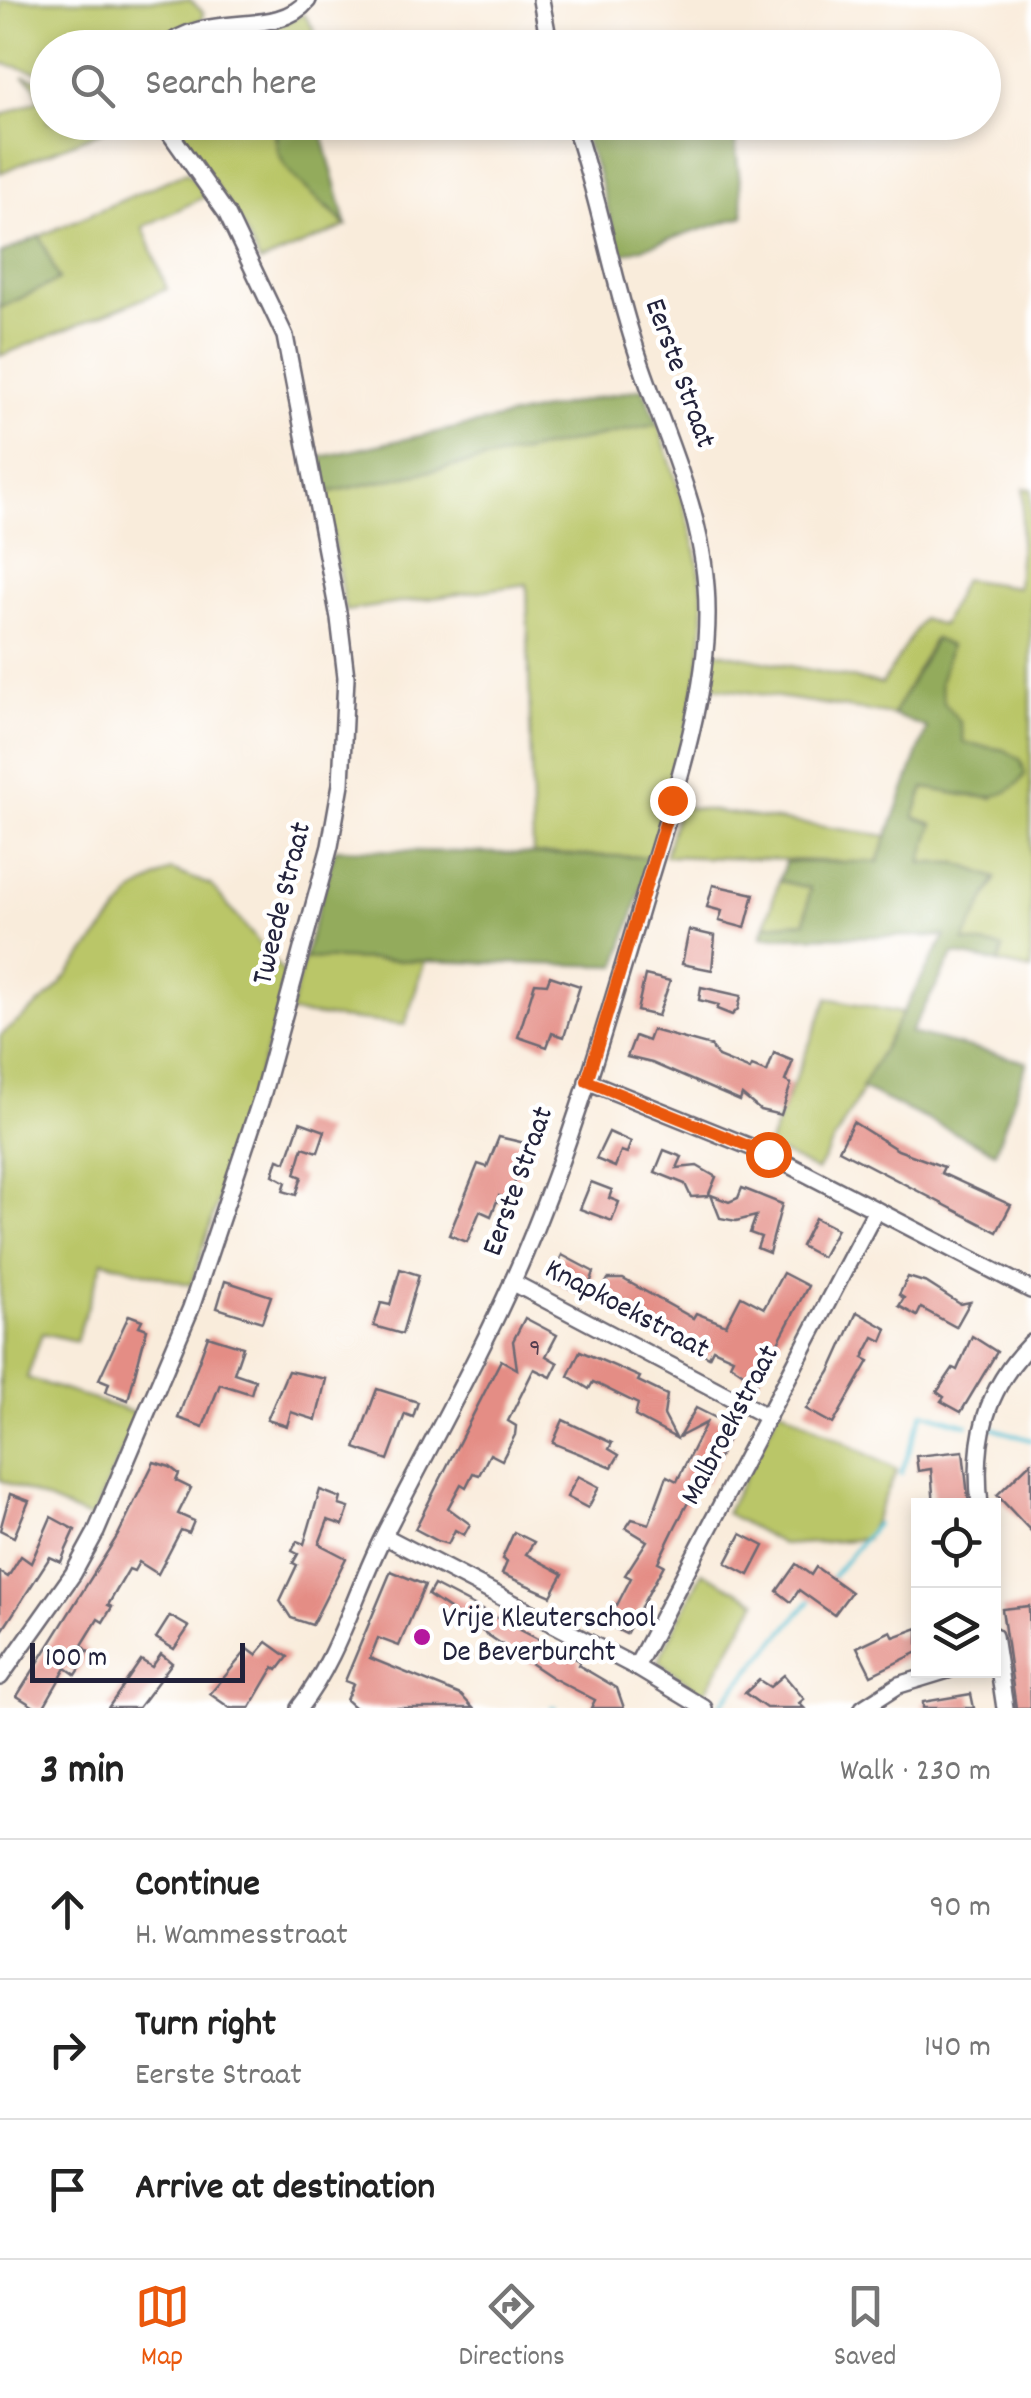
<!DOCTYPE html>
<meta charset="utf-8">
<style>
:root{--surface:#fff;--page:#f6f6f6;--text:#222;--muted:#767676;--line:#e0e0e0;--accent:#ea580c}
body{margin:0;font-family:Dekko,sans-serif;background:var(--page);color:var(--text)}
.controls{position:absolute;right:30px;bottom:30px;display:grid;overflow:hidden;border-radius:0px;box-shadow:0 5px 15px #0003}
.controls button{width:90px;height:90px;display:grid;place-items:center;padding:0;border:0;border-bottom:2px solid var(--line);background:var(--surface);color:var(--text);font:50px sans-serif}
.scale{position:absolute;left:30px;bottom:25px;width:215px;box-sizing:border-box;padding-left:10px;border:5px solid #22223b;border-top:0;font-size:28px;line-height:35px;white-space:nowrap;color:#22223b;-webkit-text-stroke:8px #fff;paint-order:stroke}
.stop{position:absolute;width:30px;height:30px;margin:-22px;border:8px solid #ea580c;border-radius:50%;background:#fff}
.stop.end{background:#ea580c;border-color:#fff;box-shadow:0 2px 10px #0008}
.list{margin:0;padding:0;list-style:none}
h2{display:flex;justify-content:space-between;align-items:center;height:130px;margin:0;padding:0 40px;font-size:42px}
h2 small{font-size:32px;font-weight:400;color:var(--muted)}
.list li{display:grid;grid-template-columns:65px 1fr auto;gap:30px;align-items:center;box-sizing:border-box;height:140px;padding:0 40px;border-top:2px solid var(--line)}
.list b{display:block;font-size:38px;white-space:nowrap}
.list p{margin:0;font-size:32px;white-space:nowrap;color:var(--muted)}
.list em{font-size:32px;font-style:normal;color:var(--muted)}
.icon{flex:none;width:55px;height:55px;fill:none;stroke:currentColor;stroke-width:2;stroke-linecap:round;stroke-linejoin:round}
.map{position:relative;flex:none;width:1031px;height:1708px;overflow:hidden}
.search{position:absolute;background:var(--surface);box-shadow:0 5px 15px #0003;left:30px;right:30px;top:30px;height:110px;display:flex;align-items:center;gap:25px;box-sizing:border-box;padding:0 35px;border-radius:55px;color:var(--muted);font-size:38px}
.sheet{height:550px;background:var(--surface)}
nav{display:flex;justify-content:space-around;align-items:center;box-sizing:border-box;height:140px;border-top:2px solid var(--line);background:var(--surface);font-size:28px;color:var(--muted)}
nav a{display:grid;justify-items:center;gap:5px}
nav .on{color:var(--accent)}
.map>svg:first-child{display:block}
</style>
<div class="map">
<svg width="1031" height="1708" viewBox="0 0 1031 1708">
<rect width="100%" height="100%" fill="#fff"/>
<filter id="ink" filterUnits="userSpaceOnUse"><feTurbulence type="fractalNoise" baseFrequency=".01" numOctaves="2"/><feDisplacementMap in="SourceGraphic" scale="20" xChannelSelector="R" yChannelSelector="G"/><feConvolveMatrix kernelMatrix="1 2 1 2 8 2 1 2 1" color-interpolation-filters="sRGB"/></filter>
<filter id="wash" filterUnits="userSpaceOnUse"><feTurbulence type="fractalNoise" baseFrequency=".0048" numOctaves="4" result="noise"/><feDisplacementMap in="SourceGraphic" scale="40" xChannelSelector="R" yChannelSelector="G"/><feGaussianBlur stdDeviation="2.25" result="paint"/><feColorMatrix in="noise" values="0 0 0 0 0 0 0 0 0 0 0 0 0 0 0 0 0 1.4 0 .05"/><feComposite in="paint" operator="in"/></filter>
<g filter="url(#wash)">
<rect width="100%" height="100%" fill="#f9ecdb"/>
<g fill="#bac668" stroke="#6e7452" stroke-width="2.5">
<path d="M0 0H190L203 12V19L186 25 153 47 48 48 47 74 0 63Z"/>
<path d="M304 14 314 30 317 47 172 48 203 32 274 27Z"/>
<path d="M23 76 47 81 48 122 121 123 0 173V116L39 100 34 84Z"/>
<path d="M169 123H278L274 136 318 200 347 226 260 263 239 219Z"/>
<path d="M187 172 206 196 143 227 167 289 0 356V308L59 280 40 236Z"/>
<path d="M658 424C676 480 697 536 703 595 709 665 672 789 651 857L533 854 527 584 345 611 325 493Z"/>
<path d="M1024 488 1031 489V970L999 963 1003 948 963 941 996 879 957 863H920L933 824 913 818 924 788 993 798 980 747 964 743 960 722 944 703 940 683 950 646 934 639 893 715 702 685 708 650 882 684 922 619 942 625 963 579 1017 587Z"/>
<path d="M679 806 888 836 878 863 665 856Z"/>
<path d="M171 870 211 885 289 979 191 1285 103 1261 76 1341 42 1333 27 1378 138 1414 92 1519 0 1480V1036L54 992 134 892Z"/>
<path d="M779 881 810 887 805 923 765 925Z"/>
<path d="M304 958 425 960 405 1025 290 1013Z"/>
<path d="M828 998 905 1014 817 1171 768 1146Z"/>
<path d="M780 1408 897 1470 866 1539 784 1545 726 1513Z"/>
<path d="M702 1572 757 1601 704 1694 658 1661Z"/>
</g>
<g fill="#93ab5c" stroke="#5a664c" stroke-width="2.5">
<path d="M278 123H319L347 226C322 196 264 170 278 123Z"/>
<path d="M578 123H733L744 216 620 255 598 174Z"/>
<path d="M40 236 59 280 0 308V254Z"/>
<path d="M643 388 658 424 325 493 317 458Z"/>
<path d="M935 639 950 646 940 683 944 703 960 722 964 743 1005 750 1021 760 1025 774C1004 811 959 793 924 788L914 817 933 824 921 863H957L996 878 964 941 1003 948 999 963 954 954 910 1033 1027 1062 995 1152 861 1088 945 936 761 937 765 925 805 922 810 888 779 881 785 862H878L927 728 893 715Z"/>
<path d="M335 849 651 857 617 966 304 958Z"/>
</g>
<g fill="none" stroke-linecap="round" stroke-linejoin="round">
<g stroke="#55bfd2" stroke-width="4">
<path d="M992 1428 1031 1440"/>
<path d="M901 1474 923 1412 967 1425"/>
<path d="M833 1576 876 1524"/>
<path d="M721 1704 810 1601"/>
<path d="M552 1708H556"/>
</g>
</g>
<g id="blocks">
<g fill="#e48d85">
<path d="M713 885 754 894 745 928 719 921 722 911 707 907Z"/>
<path d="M689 930 715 936 712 970 682 964Z"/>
<path d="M645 975 670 981 658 1016 637 1011Z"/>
<path d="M550 976 580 986 564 1037 552 1033 547 1047 518 1037 535 983 547 984Z"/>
<path d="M701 987 741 996 738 1009 732 1015 717 1009 719 1005 699 1000Z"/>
<path d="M652 1030 711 1046 718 1057 750 1070 752 1066 767 1072 774 1053 793 1061 785 1081 791 1084 781 1115 760 1110 742 1095 740 1101 652 1063 627 1057 635 1036 648 1041Z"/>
<path d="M300 1122 325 1131 318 1152 303 1147 295 1174 302 1177 296 1195 283 1191 286 1182 273 1175 278 1159 286 1162Z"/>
<path d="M853 1122 898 1150 944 1167 941 1173 1011 1205 997 1232 839 1150Z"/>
<path d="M609 1132 631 1142 627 1153 621 1151 615 1167 596 1159Z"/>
<path d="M499 1137 529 1144 508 1200 499 1196 491 1216 480 1211 467 1242 449 1235 478 1164 487 1167Z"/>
<path d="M664 1150 682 1157 677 1168 697 1166 716 1177 708 1196 691 1197 685 1184 655 1172Z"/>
<path d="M591 1182 612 1190 609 1198 619 1202 612 1221 580 1209Z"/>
<path d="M742 1188 782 1204 769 1253 757 1248 761 1237 750 1233 756 1216 736 1221 720 1218 711 1195 729 1202 738 1198Z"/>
<path d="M815 1218 837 1229 822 1257 801 1246Z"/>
<path d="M562 1255 594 1272 587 1292 580 1294 551 1278Z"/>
<path d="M400 1269 419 1275 402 1334 374 1326 381 1303 390 1305Z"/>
<path d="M783 1273 808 1286 757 1382 730 1364 733 1358 713 1349 709 1357 620 1305 618 1309 598 1298 608 1279H623L693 1318 696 1313 726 1325 741 1296 764 1308Z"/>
<path d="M908 1277 927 1283 960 1304 970 1302 956 1327 921 1308 917 1316 899 1306 904 1298 899 1295Z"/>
<path d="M225 1281 271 1296 262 1322 217 1308Z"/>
<path d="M857 1312 887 1329 882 1341 874 1337 863 1358 869 1361 833 1424 806 1409 830 1372Z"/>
<path d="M129 1315 142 1320 139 1326 147 1329 128 1400 106 1392 109 1383 99 1379Z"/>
<path d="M525 1318 557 1335 546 1356 558 1363 551 1377 534 1369 508 1421 516 1426 515 1435 502 1460 490 1454 479 1475 473 1473 466 1487 461 1484 448 1508 470 1524 464 1535 455 1530 448 1544 438 1541 415 1529 501 1360 517 1369 513 1341Z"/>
<path d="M208 1336 243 1347 234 1373 255 1380 251 1394 220 1384 203 1427 178 1418Z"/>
<path d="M972 1336 997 1352 961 1412 941 1401 944 1397 937 1392 953 1368 957 1370Z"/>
<path d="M580 1351 640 1377 638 1381 667 1395 664 1415 676 1438 635 1416 638 1404 593 1382 589 1389 568 1376Z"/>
<path d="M288 1371 326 1379 316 1420 291 1412 287 1426 267 1420Z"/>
<path d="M377 1389 418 1402 413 1417 405 1414 388 1460 355 1448Z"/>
<path d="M696 1408 734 1427 706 1483 700 1480 676 1525 658 1562 664 1565 626 1634 602 1622 612 1603 617 1605 631 1578 625 1575 647 1541 626 1528 632 1519 649 1524 667 1476 677 1481 706 1423 679 1437Z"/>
<path d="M563 1420 612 1443 609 1449 619 1455 612 1467 553 1443Z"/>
<path d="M963 1451 969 1506H934L931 1469 918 1471 916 1456Z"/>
<path d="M154 1462 170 1467 179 1474 176 1481 191 1488 178 1514 194 1521 189 1533 181 1530 158 1574 139 1562 134 1571 129 1569 108 1605 112 1607 103 1622 98 1619 82 1645 88 1651 83 1664 76 1675 66 1668 43 1708H36L17 1696 118 1535Z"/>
<path d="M1031 1462V1531L997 1495Z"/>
<path d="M578 1476 599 1487 588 1508 567 1497Z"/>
<path d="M320 1490 341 1498 339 1505 349 1508 343 1525 328 1520 319 1544 346 1558 312 1625 291 1618 280 1601 297 1565 293 1563 298 1554 292 1551 297 1541 304 1544Z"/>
<path d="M10 1494 29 1501 14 1537 0 1530Z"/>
<path d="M51 1517 75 1530 65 1552 61 1562 50 1557 0 1634V1572L8 1577 21 1556 31 1563Z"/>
<path d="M514 1532 534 1542 526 1554 563 1574 551 1596 502 1574 507 1562 502 1559Z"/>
<path d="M741 1534 764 1546 749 1575 726 1563Z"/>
<path d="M796 1564 811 1575 816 1567 851 1592 834 1615 799 1590 791 1602 777 1591Z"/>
<path d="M391 1571 425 1585 399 1646 378 1638 370 1658 461 1695 473 1708H355L346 1700 353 1684 345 1681Z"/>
<path d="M434 1585 580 1661 578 1665 617 1688 624 1708H591L595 1700 551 1677 428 1595Z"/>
<path d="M1029 1606 1031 1708H1016L1002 1609Z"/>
<path d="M170 1616 189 1627 174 1649 156 1638Z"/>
<path d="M918 1628V1652L871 1675 857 1647 891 1631 894 1637Z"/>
<path d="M267 1642 288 1657 278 1670 274 1667 250 1708H230L210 1694 248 1649 256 1655Z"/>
<path d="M161 1654 172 1663 138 1708H108L141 1660 152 1667Z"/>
<path d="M784 1675 804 1699 799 1703 804 1708H766L745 1693 759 1680 770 1687Z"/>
<path d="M971 1694 974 1708H923V1702Z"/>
</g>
</g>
</g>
<g filter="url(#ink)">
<use href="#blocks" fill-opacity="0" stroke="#6d6973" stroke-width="2.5"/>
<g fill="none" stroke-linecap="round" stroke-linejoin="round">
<defs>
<g id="street">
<path d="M541 0 550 48"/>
<path d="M164 48C205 10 277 39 308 0"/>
<path d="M587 1081 768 1154 1031 1290"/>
<path d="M512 1282 768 1417"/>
<path d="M980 1506C973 1441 984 1391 1031 1343"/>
<path d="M384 1536 636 1667 704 1708"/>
<path d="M994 1636 1005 1708"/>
<path d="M636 1667 876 1210"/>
<path d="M0 1677 73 1574 96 1532 191 1308 262 1096 330 846 341 784 346 677 339 618 285 336 227 214 162 122"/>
<path d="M299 1708C337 1660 354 1596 381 1541 429 1446 483 1352 525 1253 575 1134 611 1007 648 883 673 800 708 697 707 611 707 513 662 433 634 343 610 269 599 196 573 122"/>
<path d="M863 1708 899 1685 948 1670"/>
</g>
</defs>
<use href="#street" stroke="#6d6973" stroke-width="20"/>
<use href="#street" stroke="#fff" stroke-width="15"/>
</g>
</g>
<g fill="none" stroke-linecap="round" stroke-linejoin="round" filter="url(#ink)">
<path stroke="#ea580c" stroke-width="12" d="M672 800 587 1081 768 1154"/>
</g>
<circle fill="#b5179e" stroke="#fff" stroke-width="4" cx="422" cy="1637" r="10"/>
<g text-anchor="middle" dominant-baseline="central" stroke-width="9" stroke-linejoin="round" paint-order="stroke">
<g font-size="25" fill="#523d4e">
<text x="535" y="1350">9</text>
</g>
<g font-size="30" fill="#22223b" stroke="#fff">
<text transform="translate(678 374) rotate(70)">Eerste Straat</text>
<text transform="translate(284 904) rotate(-76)">Tweede Straat</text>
<text transform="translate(520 1182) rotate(-70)">Eerste Straat</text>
<text transform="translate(626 1311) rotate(28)">Knapkoekstraat</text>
<text transform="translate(732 1426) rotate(-62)">Malbroekstraat</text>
</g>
<g font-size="30" fill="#22223b" stroke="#fff" text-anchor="start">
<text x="442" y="1620">Vrije Kleuterschool<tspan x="442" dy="34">De Beverburcht</tspan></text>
</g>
</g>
</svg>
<div class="controls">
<button><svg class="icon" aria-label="locate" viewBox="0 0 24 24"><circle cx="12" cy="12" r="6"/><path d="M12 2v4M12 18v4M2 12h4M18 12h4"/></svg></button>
<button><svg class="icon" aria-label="layers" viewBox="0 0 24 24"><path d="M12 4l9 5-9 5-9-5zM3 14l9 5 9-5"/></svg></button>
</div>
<div class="scale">100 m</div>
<div class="stop" style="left:768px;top:1154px"></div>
<div class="stop end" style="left:672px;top:800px"></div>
<div class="search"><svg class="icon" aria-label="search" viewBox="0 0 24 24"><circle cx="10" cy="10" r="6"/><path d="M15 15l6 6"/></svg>Search here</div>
</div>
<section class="sheet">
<h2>3 min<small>Walk · 230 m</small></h2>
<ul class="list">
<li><svg class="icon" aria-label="ahead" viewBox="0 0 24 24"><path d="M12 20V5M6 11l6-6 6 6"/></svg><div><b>Continue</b><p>H. Wammesstraat</p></div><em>90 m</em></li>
<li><svg class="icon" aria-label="right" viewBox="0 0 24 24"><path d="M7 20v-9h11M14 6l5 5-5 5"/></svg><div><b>Turn right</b><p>Eerste Straat</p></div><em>140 m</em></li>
<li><svg class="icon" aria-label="arrive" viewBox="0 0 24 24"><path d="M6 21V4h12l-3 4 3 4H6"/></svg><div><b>Arrive at destination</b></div></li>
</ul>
</section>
<nav>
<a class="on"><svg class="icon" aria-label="map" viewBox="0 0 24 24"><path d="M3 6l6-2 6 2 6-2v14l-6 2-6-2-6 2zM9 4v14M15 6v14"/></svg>Map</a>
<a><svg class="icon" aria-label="directions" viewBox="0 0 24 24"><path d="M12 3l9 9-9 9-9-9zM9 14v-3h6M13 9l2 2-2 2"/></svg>Directions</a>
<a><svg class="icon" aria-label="saved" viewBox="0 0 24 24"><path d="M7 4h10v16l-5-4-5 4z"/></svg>Saved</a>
</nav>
